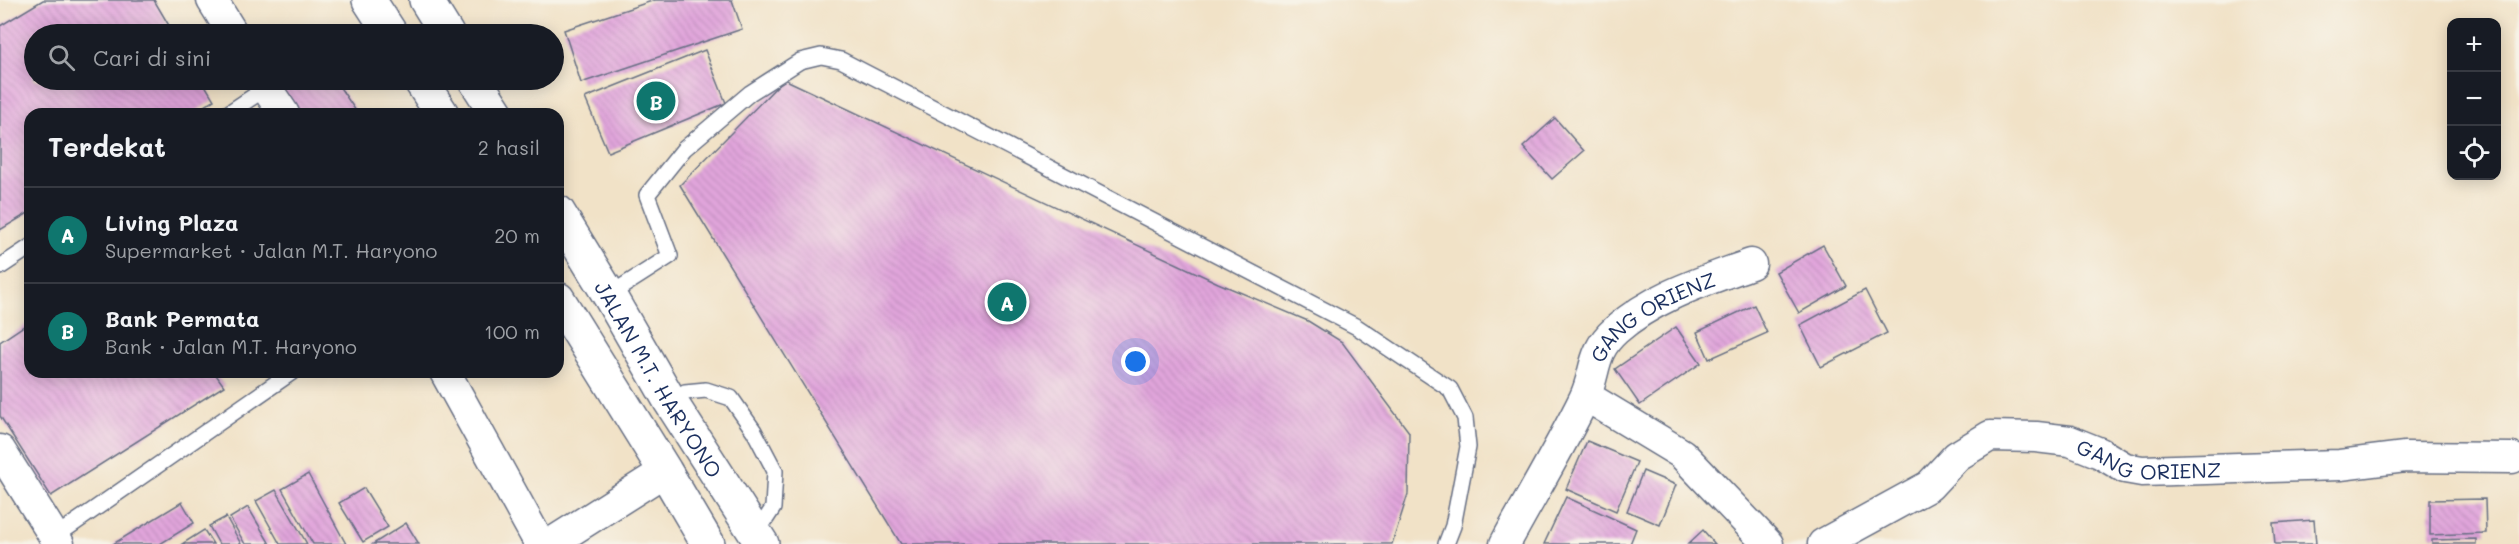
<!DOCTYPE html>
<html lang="id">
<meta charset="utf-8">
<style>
:root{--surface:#171b24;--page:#20242c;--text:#f1f3f6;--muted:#9ea1a6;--line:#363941;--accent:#0f766e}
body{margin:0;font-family:Mali,sans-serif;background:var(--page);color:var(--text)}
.controls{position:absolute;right:18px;top:18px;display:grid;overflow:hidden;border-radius:12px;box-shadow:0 3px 15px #0003}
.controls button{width:54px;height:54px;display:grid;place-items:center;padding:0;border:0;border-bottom:2px solid var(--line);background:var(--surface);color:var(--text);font:30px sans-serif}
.you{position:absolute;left:1136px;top:362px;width:21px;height:21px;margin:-15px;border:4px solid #fff;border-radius:50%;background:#1a73e8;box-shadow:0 0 0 9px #1a73e833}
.badge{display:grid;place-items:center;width:39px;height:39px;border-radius:50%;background:var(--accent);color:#fff;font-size:20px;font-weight:700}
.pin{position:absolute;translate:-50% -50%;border:3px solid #fff;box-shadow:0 2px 6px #0006}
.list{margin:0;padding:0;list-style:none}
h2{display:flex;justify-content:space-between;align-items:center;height:78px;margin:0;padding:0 24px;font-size:26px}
h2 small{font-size:20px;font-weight:400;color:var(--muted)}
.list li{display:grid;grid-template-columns:39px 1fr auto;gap:18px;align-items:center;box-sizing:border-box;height:96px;padding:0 24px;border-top:2px solid var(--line)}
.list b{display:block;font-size:22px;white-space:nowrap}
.list p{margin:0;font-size:20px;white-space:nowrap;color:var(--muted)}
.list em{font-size:20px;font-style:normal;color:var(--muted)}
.icon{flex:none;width:33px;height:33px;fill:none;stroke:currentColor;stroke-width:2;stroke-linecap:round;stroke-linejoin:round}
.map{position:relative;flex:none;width:2519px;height:544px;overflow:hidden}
.search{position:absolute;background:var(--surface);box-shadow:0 3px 15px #0003;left:24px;top:24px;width:540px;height:66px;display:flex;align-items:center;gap:15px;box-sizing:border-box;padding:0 21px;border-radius:33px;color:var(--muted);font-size:22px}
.panel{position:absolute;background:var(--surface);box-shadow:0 3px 15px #0003;left:24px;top:108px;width:540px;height:270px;border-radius:18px}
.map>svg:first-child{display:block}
</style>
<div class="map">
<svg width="2519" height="544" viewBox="0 0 2519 544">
<defs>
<pattern id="building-back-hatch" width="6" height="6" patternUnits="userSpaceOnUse" patternTransform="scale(1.5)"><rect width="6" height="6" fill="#e1a5db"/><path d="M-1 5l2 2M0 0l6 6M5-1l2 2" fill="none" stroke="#c08ebe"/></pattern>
</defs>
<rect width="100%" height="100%" fill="#f7f3e8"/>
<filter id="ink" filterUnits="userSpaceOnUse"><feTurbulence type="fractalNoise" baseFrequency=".0167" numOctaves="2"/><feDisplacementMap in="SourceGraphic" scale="12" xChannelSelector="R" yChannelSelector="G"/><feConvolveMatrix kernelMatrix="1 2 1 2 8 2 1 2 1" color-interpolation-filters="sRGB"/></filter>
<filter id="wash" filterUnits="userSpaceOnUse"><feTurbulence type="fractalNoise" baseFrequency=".008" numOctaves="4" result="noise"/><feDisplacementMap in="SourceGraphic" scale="24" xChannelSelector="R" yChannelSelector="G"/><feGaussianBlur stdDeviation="1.35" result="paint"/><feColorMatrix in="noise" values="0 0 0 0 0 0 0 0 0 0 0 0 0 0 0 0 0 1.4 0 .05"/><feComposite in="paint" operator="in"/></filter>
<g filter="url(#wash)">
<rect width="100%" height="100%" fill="#f1e2c7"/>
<g id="blocks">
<g fill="url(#building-back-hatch)">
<path d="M43 0H154L174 34H34V80H202L214 100 191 114H30V212L0 230V26Z"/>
<path d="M655 0H732L742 29 581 83 564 30Z"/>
<path d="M705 50 726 103 608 152 585 98Z"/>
<path d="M784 79 1218 283 1308 321 1342 342 1409 432 1408 494 1392 544H901L680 185Z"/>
<path d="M275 80H335L358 114H298Z"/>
<path d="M1555 118 1584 151 1552 179 1523 147Z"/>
<path d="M1823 245 1846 286 1799 313 1776 272Z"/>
<path d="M1865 290 1887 333 1821 367 1800 325Z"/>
<path d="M1754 305 1767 333 1709 359 1697 332Z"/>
<path d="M30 322V372H214L224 386 51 496 0 416V342Z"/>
<path d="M1676 327 1701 363 1640 405 1615 369Z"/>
<path d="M1587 441 1637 462 1616 511 1566 489Z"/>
<path d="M1643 471 1676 485 1660 525 1627 511Z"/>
<path d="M308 474 346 544H313L282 489Z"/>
<path d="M364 488 388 527 363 542 339 503Z"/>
<path d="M276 490 307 544H280L256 501Z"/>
<path d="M1566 497 1636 529 1630 544H1544Z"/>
<path d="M2485 499 2486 533 2430 535V500Z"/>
<path d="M182 502 194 523 160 544H113Z"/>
<path d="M248 507 270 544H245L230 518Z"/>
<path d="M226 517 241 544H219L209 526Z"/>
<path d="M2314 520 2316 544H2275L2273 523Z"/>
<path d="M406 523 419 544H373Z"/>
<path d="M204 530 213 544H182Z"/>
<path d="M1703 530 1715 544H1688Z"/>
<path d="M2476 539V544H2432V540Z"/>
</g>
</g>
</g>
<g filter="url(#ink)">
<use href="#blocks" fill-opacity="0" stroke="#666e83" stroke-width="1.5"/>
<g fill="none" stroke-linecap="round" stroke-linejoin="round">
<defs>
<g id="service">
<path d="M227 114 266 88"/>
<path d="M0 267 30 247"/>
<path d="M609 295 670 256 647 195 684 149 750 93 800 61 821 56 841 60 1357 327 1450 389 1465 418 1468 447 1453 526 1446 544"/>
<path d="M670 401 685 392 706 390 731 398 754 431 775 471 773 508 756 534"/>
<path d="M50 540 292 372"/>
</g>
<g id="minor">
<path d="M212 0 233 34"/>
<path d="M261 80 284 114"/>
<path d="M445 372 540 544"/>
<path d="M1586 396 1682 454 1768 544"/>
<path d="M0 450 59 544"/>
<path d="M550 544 665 471"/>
<path id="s1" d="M1505 544C1531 496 1560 448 1584 399 1597 373 1590 353 1616 330 1654 296 1705 281 1751 264"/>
<path id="s2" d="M1823 544 1929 486 1957 456 1990 436 2036 437 2070 441 2100 453 2125 468 2142 471 2340 465 2405 457 2512 458"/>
</g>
<g id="primary">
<path d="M369 0 391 34"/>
<path d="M426 0 447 34"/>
<path d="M420 80 442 114"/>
<path d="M475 80 497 114"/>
<path id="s3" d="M558 212 609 295 670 401 762 544"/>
<path d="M558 299 665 471 708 544"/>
</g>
</defs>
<use href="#service" stroke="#666e83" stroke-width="18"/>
<use href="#minor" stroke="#666e83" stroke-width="33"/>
<use href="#primary" stroke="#666e83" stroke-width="36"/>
<use href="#service" stroke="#fff" stroke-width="15"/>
<use href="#minor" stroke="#fff" stroke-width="30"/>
<use href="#primary" stroke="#fff" stroke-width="33"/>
</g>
</g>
<g text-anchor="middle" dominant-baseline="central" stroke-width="6" stroke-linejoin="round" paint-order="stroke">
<g font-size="21" fill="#1b2f5e" stroke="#f7f3e8">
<text stroke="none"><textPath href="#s1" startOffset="280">GANG ORIENZ</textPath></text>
<text stroke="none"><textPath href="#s3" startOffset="195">JALAN M.T. HARYONO</textPath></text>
<text stroke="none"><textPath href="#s2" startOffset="364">GANG ORIENZ</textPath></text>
</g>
</g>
</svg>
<div class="controls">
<button>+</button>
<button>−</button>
<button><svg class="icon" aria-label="locate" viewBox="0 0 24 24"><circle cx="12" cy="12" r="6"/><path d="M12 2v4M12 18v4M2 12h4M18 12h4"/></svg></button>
</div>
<div class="you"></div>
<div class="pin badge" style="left:1007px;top:302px">A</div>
<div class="pin badge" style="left:656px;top:101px">B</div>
<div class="search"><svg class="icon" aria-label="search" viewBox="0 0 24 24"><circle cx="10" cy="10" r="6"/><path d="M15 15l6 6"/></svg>Cari di sini</div>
<section class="panel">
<h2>Terdekat<small>2 hasil</small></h2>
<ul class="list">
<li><span class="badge">A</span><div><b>Living Plaza</b><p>Supermarket · Jalan M.T. Haryono</p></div><em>20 m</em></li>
<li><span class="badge">B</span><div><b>Bank Permata</b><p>Bank · Jalan M.T. Haryono</p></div><em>100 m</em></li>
</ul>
</section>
</div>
